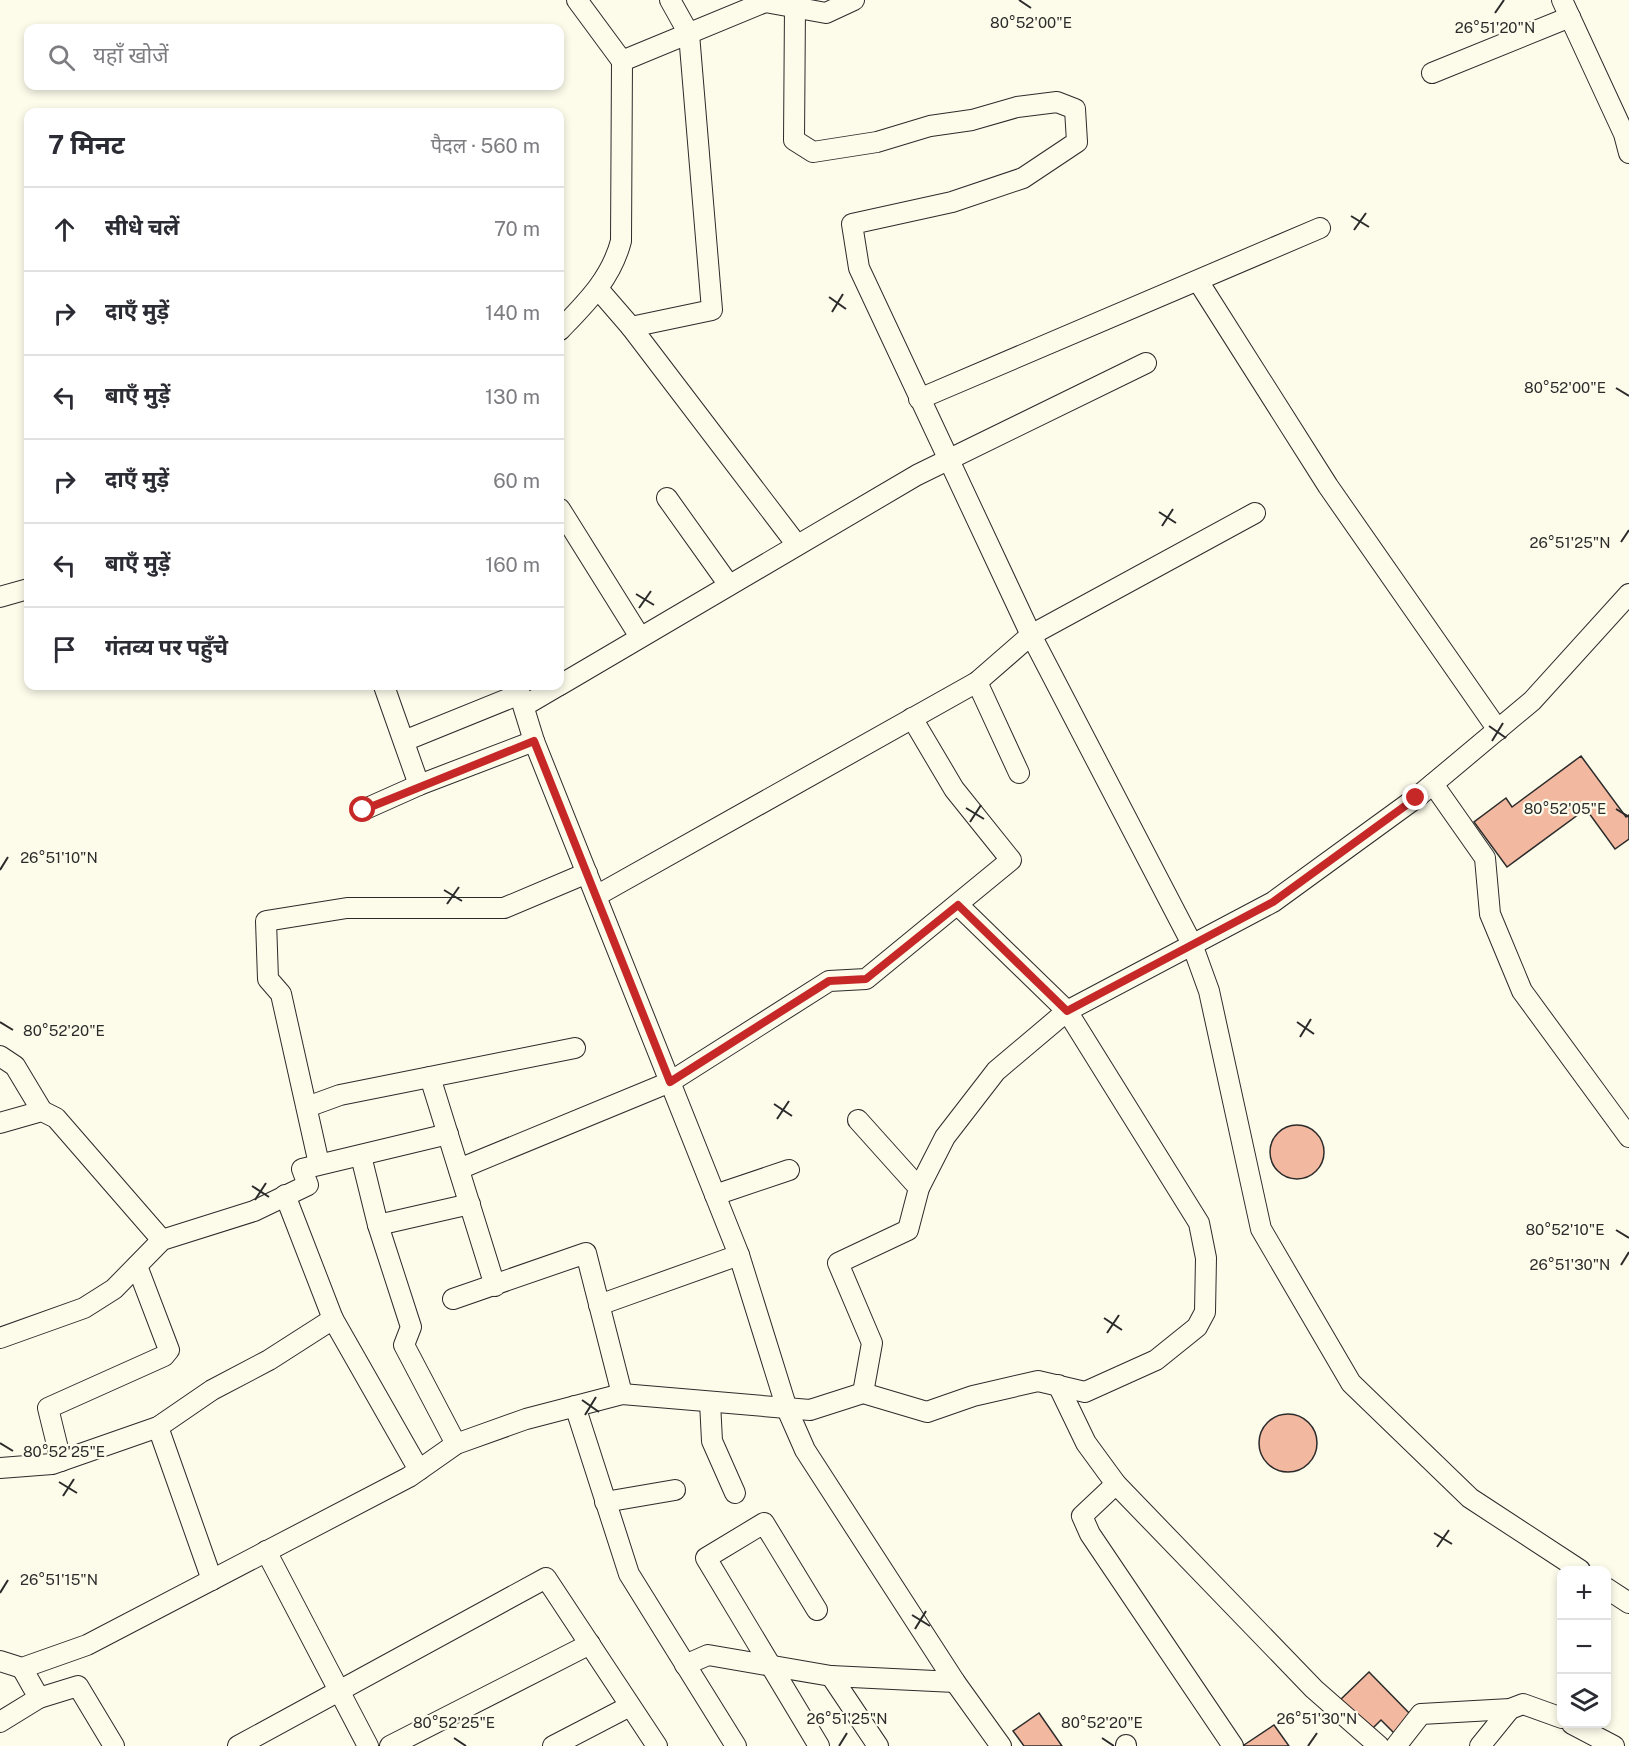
<!DOCTYPE html>
<html lang="hi">
<meta charset="utf-8">
<style>
:root{--surface:#fff;--page:#f7f7f7;--text:#2b2b33;--muted:#7c7c81;--line:#e1e1e2}
body{margin:0;font-family:"Public Sans","Noto Sans Devanagari",sans-serif;background:var(--page);color:var(--text)}
.controls{position:absolute;right:18px;bottom:18px;display:grid;overflow:hidden;border-radius:12px;box-shadow:0 3px 9px #0003}
.controls button{width:54px;height:54px;display:grid;place-items:center;padding:0;border:0;border-bottom:2px solid var(--line);background:var(--surface);color:var(--text);font:30px sans-serif}
.stop{position:absolute;width:18px;height:18px;margin:-14px;border:4px solid #c62828;border-radius:50%;background:#fff}
.stop.end{background:#c62828;border-color:#fff;box-shadow:0 2px 6px #0008}
.list{margin:0;padding:0;list-style:none}
h2{display:flex;justify-content:space-between;align-items:center;height:78px;margin:0;padding:0 24px;font-size:26px}
h2 small{font-size:20px;font-weight:400;color:var(--muted)}
.list li{display:grid;grid-template-columns:39px 1fr auto;gap:18px;align-items:center;box-sizing:border-box;height:84px;padding:0 24px;border-top:2px solid var(--line)}
.list b{display:block;font-size:22px;white-space:nowrap}
.list em{font-size:20px;font-style:normal;color:var(--muted)}
.icon{flex:none;width:33px;height:33px;fill:none;stroke:currentColor;stroke-width:2;stroke-linecap:round;stroke-linejoin:round}
.map{position:relative;flex:none;width:1629px;height:1746px;overflow:hidden}
.search{position:absolute;background:var(--surface);box-shadow:0 3px 9px #0003;left:24px;top:24px;width:540px;height:66px;display:flex;align-items:center;gap:15px;box-sizing:border-box;padding:0 21px;border-radius:12px;color:var(--muted);font-size:22px}
.panel{position:absolute;background:var(--surface);box-shadow:0 3px 9px #0003;left:24px;top:108px;width:540px;height:582px;border-radius:12px}
.map>svg:first-child{display:block}
</style>
<div class="map">
<svg width="1629" height="1746" viewBox="0 0 1629 1746">
<rect width="100%" height="100%" fill="#fdfbea"/>
<g fill="#f2b8a0" stroke="#2b2b2b" stroke-width="1.5">
<path d="M1581 756 1626 817 1629 815V839L1615 849 1586 809 1507 867 1474 822 1506 798 1512 807Z"/>
<circle cx="1297" cy="1152" r="27"/>
<circle cx="1288" cy="1443" r="29"/>
<path d="M1369 1672 1413 1717 1395 1734 1381 1720 1369 1732 1339 1701Z"/>
<path d="M1039 1713 1062 1746H1024L1013 1731Z"/>
<path d="M1274 1725 1289 1746H1245L1244 1745Z"/>
</g>
<g fill="none" stroke-linecap="round" stroke-linejoin="round">
<defs>
<g id="minor">
<path d="M577 0 622 61 765 2 826 13 854 0"/>
<path d="M1562 0 1624 134 1629 153"/>
<path d="M795 7 794 140 813 152 877 142 930 126 972 120 1017 107 1057 102 1075 109 1077 142 1023 178 952 202 852 224 859 268 1031 635 1192 944 1209 991 1261 1229 1351 1383 1470 1498 1580 1570"/>
<path d="M1432 73 1570 17"/>
<path d="M1198 281 1328 486 1498 730"/>
<path d="M599 290 631 327 712 310 689 34 670 0"/>
<path d="M631 327 797 545"/>
<path d="M560 330C586 303 611 279 621 241L622 61"/>
<path d="M919 399 1320 228"/>
<path d="M667 498 729 585"/>
<path d="M560 509 640 637"/>
<path d="M0 597 28 589"/>
<path d="M977 682 1019 773"/>
<path d="M560 685 917 475 1146 363"/>
<path d="M384 686 419 785 534 741"/>
<path d="M517 686 534 741 739 1255 787 1409 805 1450 955 1682 1001 1746"/>
<path d="M524 706 558 686"/>
<path d="M404 741 520 694"/>
<path d="M1433 784 1485 858 1490 914 1522 991 1629 1137"/>
<path d="M363 810 419 785"/>
<path d="M596 896 977 682 1031 635 1255 513"/>
<path d="M0 1056 15 1066 42 1111"/>
<path d="M430 1077 495 1286"/>
<path d="M307 1107 340 1095 575 1048"/>
<path d="M858 1120 919 1188"/>
<path d="M0 1123 42 1111 56 1118 162 1240"/>
<path d="M361 1156 378 1225 411 1327 404 1345 456 1444"/>
<path d="M319 1164 281 994 268 979 266 921 347 908H504L587 873"/>
<path d="M459 1169 670 1082 829 981 866 979 1011 860 954 789 912 718"/>
<path d="M285 1195 333 1319"/>
<path d="M715 1195 789 1170"/>
<path d="M378 1225 470 1204"/>
<path d="M453 1299 586 1253 622 1394"/>
<path d="M599 1305 739 1255"/>
<path d="M0 1338 84 1308 114 1289 162 1240 254 1211 308 1185 302 1169 448 1134"/>
<path d="M1058 1385 1086 1443 1116 1484 1314 1689 1379 1746"/>
<path d="M863 1393 872 1343 838 1263 908 1230 919 1188 945 1137 996 1071 1067 1011 1273 902 1416 798 1532 701 1629 594"/>
<path d="M710 1402 712 1441 735 1493"/>
<path d="M575 1406 629 1574 736 1746"/>
<path d="M158 1427 212 1580"/>
<path d="M61 1461 48 1408 164 1356 169 1350 137 1266"/>
<path d="M0 1468 52 1464 158 1427 212 1390 269 1360 333 1319 419 1470"/>
<path d="M1116 1484 1082 1516 1090 1534 1233 1746"/>
<path d="M605 1502 675 1490"/>
<path d="M266 1551 368 1746"/>
<path d="M1606 1588 1629 1603"/>
<path d="M817 1610 764 1523 706 1558 819 1746"/>
<path d="M0 1661 22 1668 87 1645 409 1477 456 1444 526 1419 622 1394 810 1410 863 1393 927 1412 973 1396 1038 1381 1085 1392 1156 1360 1197 1327 1205 1312 1206 1258 1199 1223 1067 1011 958 905"/>
<path d="M685 1665 708 1655 831 1676 955 1682"/>
<path d="M831 1676 878 1746"/>
<path d="M39 1698 78 1686 114 1746"/>
<path d="M0 1722 39 1698 22 1668"/>
<path d="M1572 1724 1614 1746"/>
<path d="M1126 1745V1746"/>
<path d="M238 1746 546 1578 657 1746"/>
<path d="M390 1746 590 1644"/>
<path d="M553 1746 630 1706"/>
<path d="M1396 1746 1421 1714 1510 1709 1523 1704 1562 1718"/>
<path d="M1480 1746 1510 1709"/>
</g>
</defs>
<use href="#minor" stroke="#2b2b2b" stroke-width="22"/>
<use href="#minor" stroke="#fdfbea" stroke-width="20"/>
</g>
<g fill="none" stroke-linecap="round" stroke-linejoin="round">
<path stroke="#c62828" stroke-width="8" d="M363 810 534 741 670 1082 829 981 866 979 958 905 1067 1011 1273 902 1416 798"/>
</g>
<path fill="none" stroke="#2b2b2b" stroke-width="2" d="M1019 0 1031 8M1495 13 1504 0M1351 216 1369 227M1354 230 1366 213M829 297 846 309M832 312 843 294M1616 388 1629 396M1159 512 1176 523M1162 526 1173 509M1621 542 1629 530M636 594 654 605M639 608 651 591M1489 726 1506 738M1492 741 1503 723M966 808 984 819M1616 809 1629 817M970 822 981 805M0 870 8 857M444 890 462 901M447 904 459 887M0 1022 13 1030M1297 1022 1314 1034M1300 1037 1311 1019M774 1104 792 1116M777 1119 789 1101M252 1186 269 1197M255 1200 266 1183M1616 1230 1629 1238M1621 1265 1629 1252M1104 1318 1122 1330M1107 1333 1119 1315M582 1400 599 1412M585 1415 596 1397M0 1443 13 1451M59 1482 77 1493M63 1496 74 1479M1434 1533 1452 1544M1437 1547 1449 1530M0 1593 8 1580M912 1615 930 1626M915 1629 926 1611M454 1738 466 1746M1102 1738 1114 1746M839 1746 847 1733M1308 1746 1317 1733"/>
<g font-size="15" text-anchor="middle" fill="#2b2b2b" stroke="#fdfbea" stroke-width="4.5" stroke-linejoin="round" paint-order="stroke">
<text x="1031" y="28">80°52'00"E</text>
<text x="1495" y="33">26°51'20"N</text>
<text x="1565" y="393">80°52'00"E</text>
<text x="1570" y="548">26°51'25"N</text>
<text x="1565" y="814">80°52'05"E</text>
<text x="59" y="863">26°51'10"N</text>
<text x="64" y="1036">80°52'20"E</text>
<text x="1565" y="1235">80°52'10"E</text>
<text x="1570" y="1270">26°51'30"N</text>
<text x="64" y="1457">80°52'25"E</text>
<text x="59" y="1585">26°51'15"N</text>
<text x="847" y="1724">26°51'25"N</text>
<text x="1317" y="1724">26°51'30"N</text>
<text x="454" y="1728">80°52'25"E</text>
<text x="1102" y="1728">80°52'20"E</text>
</g>
</svg>
<div class="controls">
<button>+</button>
<button>−</button>
<button><svg class="icon" aria-label="layers" viewBox="0 0 24 24"><path d="M12 4l9 5-9 5-9-5zM3 14l9 5 9-5"/></svg></button>
</div>
<div class="stop" style="left:363px;top:810px"></div>
<div class="stop end" style="left:1416px;top:798px"></div>
<div class="search"><svg class="icon" aria-label="search" viewBox="0 0 24 24"><circle cx="10" cy="10" r="6"/><path d="M15 15l6 6"/></svg>यहाँ खोजें</div>
<section class="panel">
<h2>7 मिनट<small>पैदल · 560 m</small></h2>
<ul class="list">
<li><svg class="icon" aria-label="ahead" viewBox="0 0 24 24"><path d="M12 20V5M6 11l6-6 6 6"/></svg><div><b>सीधे चलें</b></div><em>70 m</em></li>
<li><svg class="icon" aria-label="right" viewBox="0 0 24 24"><path d="M7 20v-9h11M14 6l5 5-5 5"/></svg><div><b>दाएँ मुड़ें</b></div><em>140 m</em></li>
<li><svg class="icon" aria-label="left" viewBox="0 0 24 24"><path d="M17 20v-9H6M10 6l-5 5 5 5"/></svg><div><b>बाएँ मुड़ें</b></div><em>130 m</em></li>
<li><svg class="icon" aria-label="right" viewBox="0 0 24 24"><path d="M7 20v-9h11M14 6l5 5-5 5"/></svg><div><b>दाएँ मुड़ें</b></div><em>60 m</em></li>
<li><svg class="icon" aria-label="left" viewBox="0 0 24 24"><path d="M17 20v-9H6M10 6l-5 5 5 5"/></svg><div><b>बाएँ मुड़ें</b></div><em>160 m</em></li>
<li><svg class="icon" aria-label="arrive" viewBox="0 0 24 24"><path d="M6 21V4h12l-3 4 3 4H6"/></svg><div><b>गंतव्य पर पहुँचे</b></div></li>
</ul>
</section>
</div>
